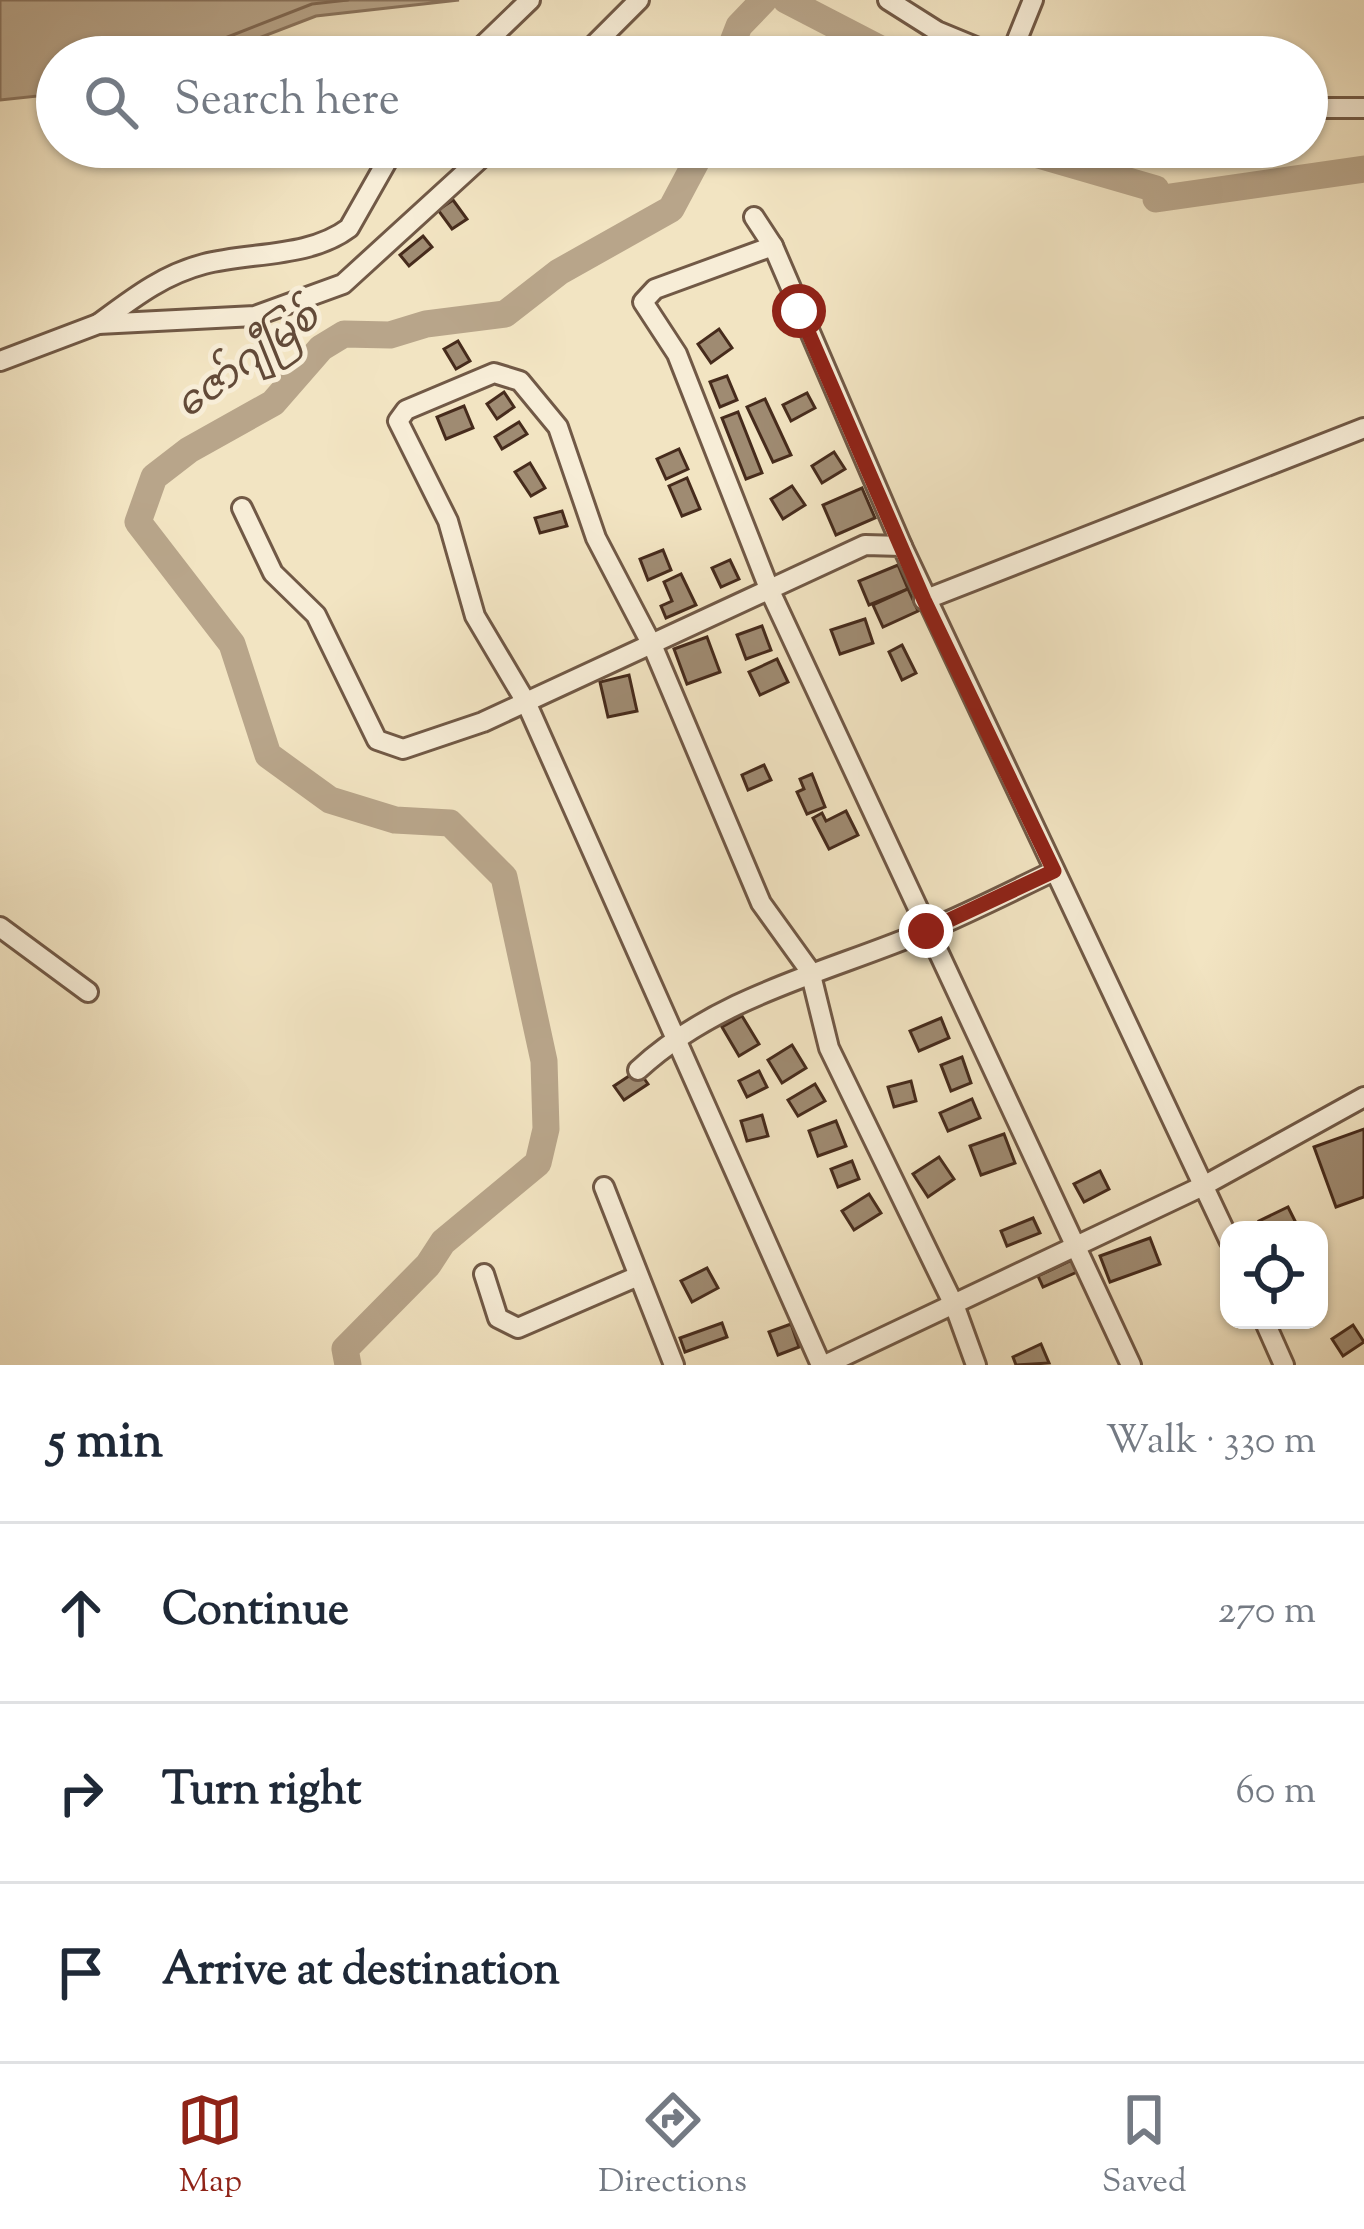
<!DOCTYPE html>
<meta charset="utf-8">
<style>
:root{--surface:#fff;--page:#f6f6f7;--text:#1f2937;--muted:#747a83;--line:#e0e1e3;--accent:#8f2418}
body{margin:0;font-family:"Sorts Mill Goudy","Noto Sans Myanmar",serif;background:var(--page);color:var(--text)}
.controls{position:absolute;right:36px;bottom:36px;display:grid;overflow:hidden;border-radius:24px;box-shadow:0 3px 9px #0004}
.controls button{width:108px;height:108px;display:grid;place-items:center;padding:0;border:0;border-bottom:3px solid var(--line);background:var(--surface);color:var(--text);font:60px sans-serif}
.stop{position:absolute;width:36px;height:36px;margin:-27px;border:9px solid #8f2418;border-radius:50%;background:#fff}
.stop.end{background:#8f2418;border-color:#fff;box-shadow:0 3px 12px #0008}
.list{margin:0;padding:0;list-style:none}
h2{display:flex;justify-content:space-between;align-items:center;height:156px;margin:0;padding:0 48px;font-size:51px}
h2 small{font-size:39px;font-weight:400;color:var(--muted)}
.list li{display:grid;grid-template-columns:78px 1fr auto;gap:36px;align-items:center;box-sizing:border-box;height:180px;padding:0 48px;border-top:3px solid var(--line)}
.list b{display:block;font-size:45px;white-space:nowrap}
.list em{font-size:39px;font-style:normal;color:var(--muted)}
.icon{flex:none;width:66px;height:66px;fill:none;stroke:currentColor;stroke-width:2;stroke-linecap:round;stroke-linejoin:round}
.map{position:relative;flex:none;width:1364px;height:1365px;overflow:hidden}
.search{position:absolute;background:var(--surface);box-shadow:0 3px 9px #0004;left:36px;right:36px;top:36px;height:132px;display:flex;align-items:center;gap:30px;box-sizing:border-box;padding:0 42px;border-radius:66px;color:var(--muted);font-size:45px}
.sheet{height:696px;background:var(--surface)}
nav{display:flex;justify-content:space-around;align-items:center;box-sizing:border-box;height:168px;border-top:3px solid var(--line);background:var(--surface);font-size:33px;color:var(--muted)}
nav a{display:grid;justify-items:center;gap:6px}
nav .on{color:var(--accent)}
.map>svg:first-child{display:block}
</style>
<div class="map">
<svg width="1364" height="1365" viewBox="0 0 1364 1365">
<rect width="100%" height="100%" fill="#f2e4c2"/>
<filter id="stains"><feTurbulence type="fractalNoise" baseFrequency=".00167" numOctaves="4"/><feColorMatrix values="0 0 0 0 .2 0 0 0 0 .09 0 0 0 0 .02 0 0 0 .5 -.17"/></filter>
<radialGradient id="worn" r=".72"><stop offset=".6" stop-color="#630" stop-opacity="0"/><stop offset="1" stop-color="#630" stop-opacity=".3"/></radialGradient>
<path fill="#b8a58a" stroke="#8a745e" stroke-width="3" d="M0 0H459L316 16 210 57H57V94L0 100Z"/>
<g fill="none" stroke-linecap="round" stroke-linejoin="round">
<path stroke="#7f6853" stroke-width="3" d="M211 57 220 40 312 4 348 0"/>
<g stroke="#b8a58a" stroke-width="27">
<path d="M786 0 896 57"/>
<path d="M727 57 739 26 764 0"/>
<path d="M1011 147 1156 189V199L1364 169"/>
<path d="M348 1365 345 1349 428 1265 443 1242 538 1163 546 1129 544 1061 504 877 450 823 395 820 330 800 268 755 232 644 138 522 154 477 189 450 273 403 321 348 344 334 390 335 426 324 505 314 559 272 671 209 704 147"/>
</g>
</g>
<g fill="#9f8b72" stroke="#462b1c" stroke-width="3">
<path d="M453 200 467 219 452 229 438 210Z"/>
<path d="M423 236 432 247 409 266 400 255Z"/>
<path d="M719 329 732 348 711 363 698 344Z"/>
<path d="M458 341 470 361 456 369 444 349Z"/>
<path d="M727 376 737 400 720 407 710 382Z"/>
<path d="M504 392 514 407 497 419 487 404Z"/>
<path d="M807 393 815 408 791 421 783 405Z"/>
<path d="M765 399 791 455 773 462 747 407Z"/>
<path d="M464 406 473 428 446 439 437 417Z"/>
<path d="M738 412 762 473 746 479 722 418Z"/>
<path d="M519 422 527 434 502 449 495 437Z"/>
<path d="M679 449 688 469 666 479 657 459Z"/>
<path d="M834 452 845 469 822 483 812 466Z"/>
<path d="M530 463 545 488 531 496 515 472Z"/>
<path d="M687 478 700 509 682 516 669 486Z"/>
<path d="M792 486 805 505 783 519 771 499Z"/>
<path d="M862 488 875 518 836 535 823 505Z"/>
<path d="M562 511 567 526 540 533 535 518Z"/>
<path d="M663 550 671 570 648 580 640 559Z"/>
<path d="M730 560 739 579 721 587 712 568Z"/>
<path d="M898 565 908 589 869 605 859 581Z"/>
<path d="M681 574 696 605 666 618 661 606 672 601 664 582Z"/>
<path d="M908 589 918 611 883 627 873 605Z"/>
<path d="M865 619 873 643 840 654 831 630Z"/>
<path d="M762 626 771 650 746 659 737 635Z"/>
<path d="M707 637 720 672 687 684 674 649Z"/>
<path d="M902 645 916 673 902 680 889 652Z"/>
<path d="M777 659 788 682 760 695 749 672Z"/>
<path d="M629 675 637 711 608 717 600 682Z"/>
<path d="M764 765 771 780 748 790 742 775Z"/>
<path d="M812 774 825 807 807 814 797 792 804 789 800 779Z"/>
<path d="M846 811 858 835 829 849 813 818 822 813 826 821Z"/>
<path d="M742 1016 759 1044 739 1056 722 1027Z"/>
<path d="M941 1018 949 1038 919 1051 910 1031Z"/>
<path d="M792 1045 806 1068 782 1083 768 1060Z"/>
<path d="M962 1057 971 1083 951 1091 941 1065Z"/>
<path d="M638 1070 648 1084 624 1100 614 1086Z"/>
<path d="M759 1071 767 1087 747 1097 739 1081Z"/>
<path d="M911 1081 916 1101 894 1107 888 1087Z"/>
<path d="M815 1084 825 1101 798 1116 788 1100Z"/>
<path d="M972 1099 980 1118 948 1131 940 1113Z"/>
<path d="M762 1115 768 1136 747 1141 741 1121Z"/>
<path d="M836 1121 846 1146 818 1156 809 1131Z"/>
<path d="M1364 1129V1197L1336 1207 1314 1147Z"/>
<path d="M1004 1134 1015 1163 981 1175 970 1146Z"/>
<path d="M939 1157 954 1179 928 1197 913 1174Z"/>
<path d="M852 1161 859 1179 838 1187 831 1169Z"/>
<path d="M1100 1171 1109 1189 1084 1202 1074 1184Z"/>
<path d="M869 1194 881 1213 854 1230 842 1211Z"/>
<path d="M1288 1207 1298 1227 1263 1230 1259 1221Z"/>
<path d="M1033 1218 1040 1233 1007 1246 1001 1231Z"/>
<path d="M1150 1238 1160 1264 1110 1282 1100 1256Z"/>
<path d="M1072 1260 1077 1272 1043 1287 1038 1276Z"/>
<path d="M707 1268 718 1288 692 1302 681 1281Z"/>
<path d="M722 1323 727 1337 685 1352 680 1338Z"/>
<path d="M791 1324 799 1347 778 1355 769 1332Z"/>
<path d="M1353 1325 1364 1342 1343 1356 1332 1339Z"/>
<path d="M1041 1344 1049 1363 1016 1365 1013 1357Z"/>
</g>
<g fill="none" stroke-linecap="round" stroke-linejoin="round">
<defs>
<g id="street">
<path d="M888 0 937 31 1000 57"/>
<path d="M471 57 530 0"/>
<path d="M582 57 639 0"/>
<path d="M1010 57 1033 0"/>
<path d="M1307 108H1364"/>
<path d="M754 217 773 246 902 546"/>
<path d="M773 246 655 289 643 302 677 354 770 591 1131 1365"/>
<path d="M98 324C132 299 162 275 204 264 250 252 309 258 349 228L395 147"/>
<path d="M0 361 98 324 255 316 343 284 493 147"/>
<path d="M242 508 273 573 316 615 377 740 403 749 483 722 865 545 902 546 1229 1240"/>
<path d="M924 600 1364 428"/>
<path d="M0 927 88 992"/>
<path d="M638 1070C719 995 829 972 928 930 971 912 1012 891 1054 871"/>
<path d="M604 1187 674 1365"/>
<path d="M484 1274 498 1318 518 1328 636 1277"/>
<path d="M1264 1320 1284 1365"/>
<path d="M821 1365 526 702 475 616 448 521 398 421 406 410 494 373 520 381 558 427 596 538 653 647 761 903 810 971 829 1048 955 1307 976 1365"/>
<path d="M825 1365 1205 1185 1364 1097"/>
</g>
</defs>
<use href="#street" stroke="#715946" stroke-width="24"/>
<use href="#street" stroke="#f7edd7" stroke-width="18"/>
</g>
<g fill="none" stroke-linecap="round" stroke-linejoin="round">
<path stroke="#8f2418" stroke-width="15" d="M799 311 924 600 1054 871 926 931"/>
</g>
<g text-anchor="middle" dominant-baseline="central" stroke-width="10" stroke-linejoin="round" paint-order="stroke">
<g font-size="39" font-style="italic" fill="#624a38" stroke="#f7edd7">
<text transform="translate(249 363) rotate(-36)">ဇော်ဂျီမြစ်</text>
</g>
</g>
<rect width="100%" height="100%" filter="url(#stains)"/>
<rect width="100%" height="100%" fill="url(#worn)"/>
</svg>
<div class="controls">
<button><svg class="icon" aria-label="locate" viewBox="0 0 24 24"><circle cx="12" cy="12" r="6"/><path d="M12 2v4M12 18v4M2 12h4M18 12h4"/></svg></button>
</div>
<div class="stop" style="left:799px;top:311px"></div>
<div class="stop end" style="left:926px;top:931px"></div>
<div class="search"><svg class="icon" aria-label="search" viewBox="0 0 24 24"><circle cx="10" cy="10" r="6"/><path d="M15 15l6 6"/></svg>Search here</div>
</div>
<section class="sheet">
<h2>5 min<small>Walk · 330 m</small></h2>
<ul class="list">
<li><svg class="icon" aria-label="ahead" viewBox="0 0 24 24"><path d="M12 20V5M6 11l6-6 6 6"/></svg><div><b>Continue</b></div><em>270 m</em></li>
<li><svg class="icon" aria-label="right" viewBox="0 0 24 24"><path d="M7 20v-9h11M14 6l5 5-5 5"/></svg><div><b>Turn right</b></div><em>60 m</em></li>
<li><svg class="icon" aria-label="arrive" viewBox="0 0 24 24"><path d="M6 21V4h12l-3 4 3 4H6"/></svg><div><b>Arrive at destination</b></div></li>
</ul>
</section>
<nav>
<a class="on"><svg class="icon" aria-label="map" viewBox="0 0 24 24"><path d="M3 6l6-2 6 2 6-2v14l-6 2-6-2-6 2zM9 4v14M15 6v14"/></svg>Map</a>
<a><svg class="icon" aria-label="directions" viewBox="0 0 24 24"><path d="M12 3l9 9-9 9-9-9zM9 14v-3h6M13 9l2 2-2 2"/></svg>Directions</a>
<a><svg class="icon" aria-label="saved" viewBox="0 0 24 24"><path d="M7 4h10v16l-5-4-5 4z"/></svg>Saved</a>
</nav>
